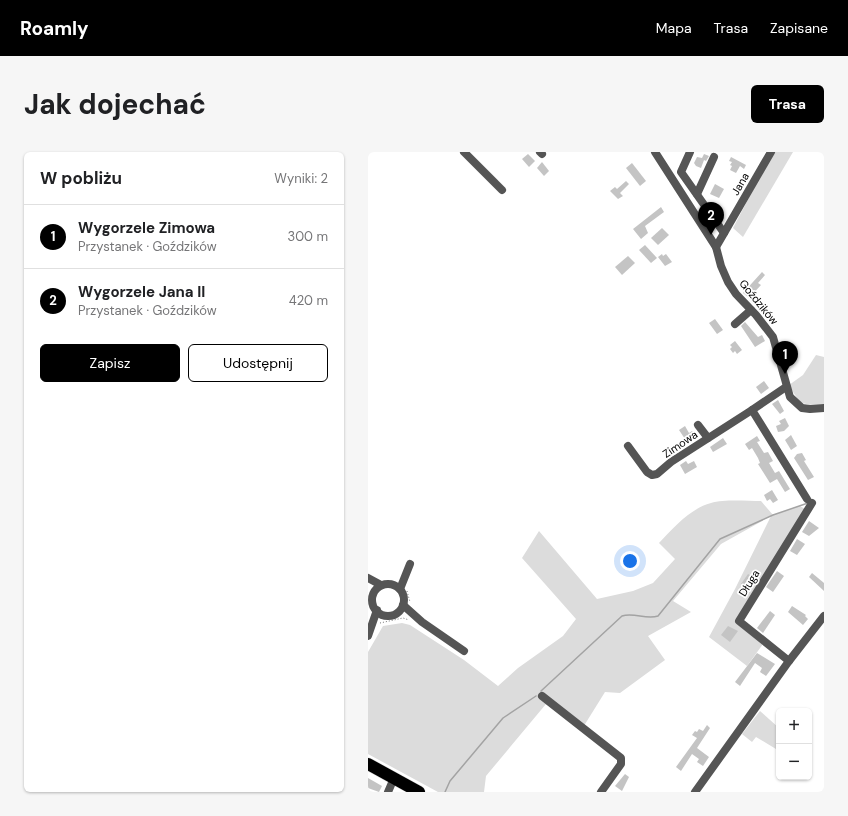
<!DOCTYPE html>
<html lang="pl">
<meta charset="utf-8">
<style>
:root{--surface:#fff;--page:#f6f6f6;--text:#202124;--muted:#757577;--line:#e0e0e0;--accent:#000}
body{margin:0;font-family:"DM Sans",sans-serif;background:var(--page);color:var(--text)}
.controls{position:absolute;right:12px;bottom:12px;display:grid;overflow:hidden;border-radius:6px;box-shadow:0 1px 3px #0004}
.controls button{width:36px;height:36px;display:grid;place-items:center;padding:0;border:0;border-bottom:1px solid var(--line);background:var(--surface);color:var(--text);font:20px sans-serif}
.you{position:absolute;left:262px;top:409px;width:14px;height:14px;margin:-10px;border:3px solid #fff;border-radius:50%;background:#1a73e8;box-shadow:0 0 0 6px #1a73e833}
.badge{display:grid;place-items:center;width:26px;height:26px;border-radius:50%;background:var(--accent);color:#fff;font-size:13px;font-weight:700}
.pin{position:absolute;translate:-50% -33px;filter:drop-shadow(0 1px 2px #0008)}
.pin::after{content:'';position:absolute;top:21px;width:14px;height:12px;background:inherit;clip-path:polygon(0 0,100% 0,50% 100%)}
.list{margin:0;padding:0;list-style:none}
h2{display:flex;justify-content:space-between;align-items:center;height:52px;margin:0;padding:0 16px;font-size:17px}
h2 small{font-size:13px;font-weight:400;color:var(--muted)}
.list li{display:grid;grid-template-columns:26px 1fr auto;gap:12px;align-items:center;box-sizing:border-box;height:64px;padding:0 16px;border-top:1px solid var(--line)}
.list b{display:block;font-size:15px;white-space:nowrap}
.list p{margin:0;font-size:13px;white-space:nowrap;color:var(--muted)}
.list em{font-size:13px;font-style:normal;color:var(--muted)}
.actions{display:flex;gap:8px;padding:12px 16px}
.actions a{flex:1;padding:9px 0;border:1px solid var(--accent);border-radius:6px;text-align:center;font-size:14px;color:var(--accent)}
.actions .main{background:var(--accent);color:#fff}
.map{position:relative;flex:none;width:456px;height:640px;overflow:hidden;border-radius:6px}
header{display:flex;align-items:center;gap:24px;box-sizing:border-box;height:56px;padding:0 20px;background:var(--accent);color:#fff}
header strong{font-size:19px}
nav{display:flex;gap:22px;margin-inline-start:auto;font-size:14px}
.intro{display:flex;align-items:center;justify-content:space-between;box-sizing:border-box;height:96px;padding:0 24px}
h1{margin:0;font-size:28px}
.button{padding:10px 18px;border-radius:6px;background:var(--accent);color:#fff;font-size:14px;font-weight:700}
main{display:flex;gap:24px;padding:0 24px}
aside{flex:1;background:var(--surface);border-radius:6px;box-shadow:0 1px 3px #0004}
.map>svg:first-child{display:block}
</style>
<header>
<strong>Roamly</strong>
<nav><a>Mapa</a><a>Trasa</a><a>Zapisane</a></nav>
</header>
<div class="intro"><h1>Jak dojechać</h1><a class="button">Trasa</a></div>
<main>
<aside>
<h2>W pobliżu<small>Wyniki: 2</small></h2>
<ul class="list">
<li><span class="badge">1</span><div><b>Wygorzele Zimowa</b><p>Przystanek · Goździków</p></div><em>300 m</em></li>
<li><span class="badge">2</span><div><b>Wygorzele Jana II</b><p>Przystanek · Goździków</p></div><em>420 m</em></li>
</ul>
<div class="actions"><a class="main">Zapisz</a><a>Udostępnij</a></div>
</aside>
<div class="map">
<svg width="456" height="640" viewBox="0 0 456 640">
<rect width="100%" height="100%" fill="#fff"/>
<g fill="#dcdcdc">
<path d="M405 0H425L375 85 365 76Z"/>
<path d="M448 203 456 205V252C433 254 432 252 421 233L435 223Z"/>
<path d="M393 349 405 363 442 350 432 354 437 357 368 469 395 492 379 514 341 485 367 437 403 364 353 392 305 449 323 460 280 484 297 508 252 541 237 540 214 577 178 552 118 624 116 640H70L0 602V500L15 474 34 471 42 473 96 508 130 534 150 516 195 484 208 467 154 406 171 379 229 447 265 439 285 431 307 407 291 391C305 376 323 356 343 351 356 347 379 349 393 349Z"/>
<path d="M392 559 411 576V593L408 597 388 585 384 590 374 582Z"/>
</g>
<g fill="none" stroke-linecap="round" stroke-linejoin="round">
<g stroke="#a3a3a3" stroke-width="1.5">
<path d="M173 539 254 464C266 460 278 468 290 464L352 387 405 363 440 351"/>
<path d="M77 640 82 629 135 566 168 544"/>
</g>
</g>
<g fill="#c4c4c4">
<path d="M160 2 167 9 161 15 154 7Z"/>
<path d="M336 2 341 4 338 9 336 8 333 16 328 14 326 11 329 5 334 6Z"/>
<path d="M363 5 378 13 376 17 372 14 368 21 362 18 364 14 362 13 364 10 361 9Z"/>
<path d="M174 10 181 19 176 24 169 16Z"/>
<path d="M264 11 278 29 272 34 258 16Z"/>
<path d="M258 29 261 32 252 41 255 44 250 47 242 39 247 35 249 37Z"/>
<path d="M347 32 356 37 351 46 342 42Z"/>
<path d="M293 55 296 60 277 74 280 81 273 87 265 77Z"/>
<path d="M294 76 301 83 290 93 283 86Z"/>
<path d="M277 93 289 106 283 111 271 98Z"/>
<path d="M294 102 295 104 298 102 304 110 297 114 290 105Z"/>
<path d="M260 104 267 111 254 123 247 115Z"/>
<path d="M394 120 397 123 390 131 393 133 381 146 375 141Z"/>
<path d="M347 167 355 178 349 182 341 171Z"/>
<path d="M377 170 390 185 394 183 397 189 387 195 373 174Z"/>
<path d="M367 189 374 198 369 202 367 199 365 201 362 197 364 195 362 193Z"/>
<path d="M396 229 401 236 393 242 388 235Z"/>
<path d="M410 248 416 259 412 262 404 252Z"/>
<path d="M417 266 421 274 416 279 410 280 408 274 413 272 411 269Z"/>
<path d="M317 274 321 281 324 279 328 284 319 290 311 278Z"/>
<path d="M423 283 429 294 423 298 417 288Z"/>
<path d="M389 284 392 289 389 290 396 301 400 300 405 309 401 311 407 321 411 319 422 337 417 340 409 327 402 331 390 312 392 311 390 306 384 296 381 298 377 292Z"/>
<path d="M355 286 359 292 345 300 342 295Z"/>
<path d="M434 301 438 308 436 309 446 325 440 328 426 306 429 302Z"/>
<path d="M318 309 320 312 326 309 329 315 317 322 312 313Z"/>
<path d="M404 338 410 348 405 351 402 347 399 349 396 343Z"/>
<path d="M441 369 451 376 441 384 434 380Z"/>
<path d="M429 387 437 392 429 403 422 399Z"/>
<path d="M409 419 416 424 405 440 398 435Z"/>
<path d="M444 421 456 431V439L441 425Z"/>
<path d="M380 422 387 426 381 437 373 432Z"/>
<path d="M424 454 438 463 437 464 440 467 435 473 420 460Z"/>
<path d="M402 459 407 463 395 481 389 476Z"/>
<path d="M360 474 370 479 362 490 353 483Z"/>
<path d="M389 501 407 512 398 524 392 520 394 516 387 511 372 534 367 530Z"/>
<path d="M339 573 342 576 329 596 341 605 335 614 329 610 331 607 324 602 313 619 308 615 329 586 324 583 327 579 329 580 331 577 335 579Z"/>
<path d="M257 622 261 625 254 639 247 634Z"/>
<path d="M0 626 14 634 11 640 0 636Z"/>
</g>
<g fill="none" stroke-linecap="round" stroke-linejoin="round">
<defs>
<path id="highway" d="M0 612 51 640"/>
</defs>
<use href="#highway" stroke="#dbdbdb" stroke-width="13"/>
<g stroke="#777" stroke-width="1" stroke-dasharray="1 2" stroke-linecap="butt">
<path d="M39 439 42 450"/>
<path d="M12 471 35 466 41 468"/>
</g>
<g stroke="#555" stroke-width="8">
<path d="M96 0 134 38"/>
<path d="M172 0 174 2"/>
<path d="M287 0 348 95 353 114 360 130 368 142 388 163 405 185 422 245 434 256 442 257 456 256"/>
<path d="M322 0 313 20 356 81"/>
<path d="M329 42 346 5"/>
<path d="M348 95 403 0"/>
<path d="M367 172 383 158"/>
<path d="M418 235 384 258 439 347"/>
<path d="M330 273 340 286"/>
<path d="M260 294 279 320 284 323 289 322 303 310 384 258"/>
<path d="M0 426 13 433"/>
<circle cx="20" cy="448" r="16"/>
<path d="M32 437 42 412"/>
<path d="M35 453 54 470 96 499"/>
<path d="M0 484 9 458"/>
<path d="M421 509 371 469 444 351"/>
<path d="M174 544 253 606V612L233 640"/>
<path d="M20 640 26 626"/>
<path d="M327 640 421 509 456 464"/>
</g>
<use href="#highway" stroke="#000" stroke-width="12"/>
</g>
<g text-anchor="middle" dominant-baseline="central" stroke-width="3.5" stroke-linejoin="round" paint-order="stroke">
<g font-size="11" fill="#000" stroke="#fff">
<text transform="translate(372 32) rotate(-60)">Jana</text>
<text transform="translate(391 150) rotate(51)">Goździków</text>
<text transform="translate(312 292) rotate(-34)">Zimowa</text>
<text transform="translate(381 431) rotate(-58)">Długa</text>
</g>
</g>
</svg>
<div class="controls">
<button>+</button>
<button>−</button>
</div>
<div class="you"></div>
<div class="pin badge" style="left:417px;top:222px">1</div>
<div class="pin badge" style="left:343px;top:83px">2</div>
</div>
</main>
